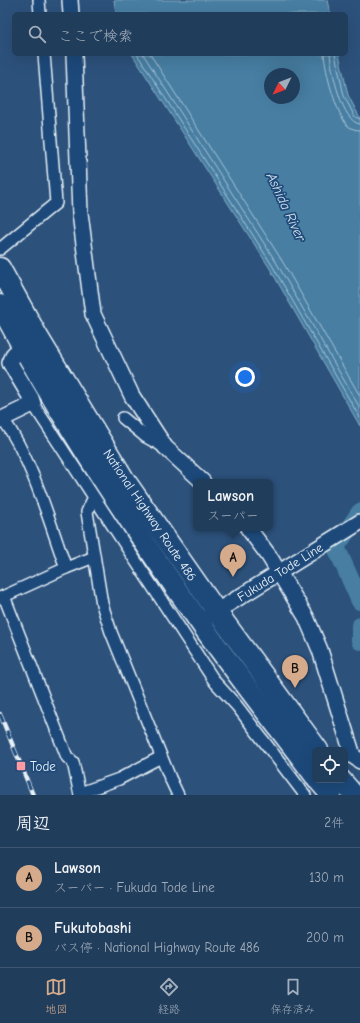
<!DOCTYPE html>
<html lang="ja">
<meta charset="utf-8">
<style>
:root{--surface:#213d5c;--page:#294462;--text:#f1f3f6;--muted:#a2aebb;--line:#3e5672;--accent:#d6ab8b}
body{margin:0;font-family:"Comic Neue","Klee One",sans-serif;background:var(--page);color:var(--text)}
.controls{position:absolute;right:12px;bottom:12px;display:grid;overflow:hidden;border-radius:6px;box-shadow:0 4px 16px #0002}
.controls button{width:36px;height:36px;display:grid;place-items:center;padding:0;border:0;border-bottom:1px solid var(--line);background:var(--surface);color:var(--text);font:20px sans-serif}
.compass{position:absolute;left:264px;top:68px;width:36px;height:36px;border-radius:50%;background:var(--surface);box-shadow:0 4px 16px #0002;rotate:227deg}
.you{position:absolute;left:245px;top:377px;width:14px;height:14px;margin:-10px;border:3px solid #fff;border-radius:50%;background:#1a73e8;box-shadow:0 0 0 6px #1a73e833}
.badge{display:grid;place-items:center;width:26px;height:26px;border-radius:50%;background:var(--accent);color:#111;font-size:13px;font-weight:700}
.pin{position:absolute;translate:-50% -33px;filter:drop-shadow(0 1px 2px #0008)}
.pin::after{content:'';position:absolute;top:21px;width:14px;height:12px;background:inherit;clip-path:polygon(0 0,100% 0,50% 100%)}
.popup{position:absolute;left:193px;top:479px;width:80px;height:52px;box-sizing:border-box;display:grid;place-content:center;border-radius:6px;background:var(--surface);filter:drop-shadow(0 1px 3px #0005);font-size:13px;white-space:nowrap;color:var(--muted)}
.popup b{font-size:15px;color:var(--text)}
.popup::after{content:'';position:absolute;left:50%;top:100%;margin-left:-8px;border:8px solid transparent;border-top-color:var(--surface)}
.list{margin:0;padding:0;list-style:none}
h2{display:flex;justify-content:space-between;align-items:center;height:52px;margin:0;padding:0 16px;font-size:17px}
h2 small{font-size:13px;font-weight:400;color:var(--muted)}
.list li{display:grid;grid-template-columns:26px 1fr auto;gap:12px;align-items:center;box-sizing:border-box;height:60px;padding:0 16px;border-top:1px solid var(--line)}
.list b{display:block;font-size:15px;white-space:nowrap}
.list p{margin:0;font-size:13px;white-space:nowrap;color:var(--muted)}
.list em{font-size:13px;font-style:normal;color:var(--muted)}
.icon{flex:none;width:22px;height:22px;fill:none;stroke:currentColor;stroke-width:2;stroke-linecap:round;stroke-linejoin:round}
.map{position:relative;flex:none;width:360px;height:795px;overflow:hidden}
.search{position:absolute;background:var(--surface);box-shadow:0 4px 16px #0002;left:12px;right:12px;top:12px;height:44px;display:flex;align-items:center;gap:10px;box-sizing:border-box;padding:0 14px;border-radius:6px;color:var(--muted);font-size:15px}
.sheet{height:172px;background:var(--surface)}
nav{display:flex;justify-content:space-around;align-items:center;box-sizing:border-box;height:56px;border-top:1px solid var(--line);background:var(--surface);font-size:11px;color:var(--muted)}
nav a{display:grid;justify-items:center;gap:2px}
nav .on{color:var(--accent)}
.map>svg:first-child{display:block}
</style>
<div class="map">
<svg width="360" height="795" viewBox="0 0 360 795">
<rect width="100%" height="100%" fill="#2c517b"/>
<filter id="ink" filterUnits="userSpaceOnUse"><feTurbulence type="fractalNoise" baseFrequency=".025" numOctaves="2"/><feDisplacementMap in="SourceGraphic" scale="8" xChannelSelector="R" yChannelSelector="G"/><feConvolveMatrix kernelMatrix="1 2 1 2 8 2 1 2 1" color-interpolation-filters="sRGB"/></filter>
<g filter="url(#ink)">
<g fill="#477ea2" stroke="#87acc4" fill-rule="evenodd">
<path d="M114 0H327L330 14H116Z"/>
<path d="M132 54H339L348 95 360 118V426L269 267ZM270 74H294V98H270Z"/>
</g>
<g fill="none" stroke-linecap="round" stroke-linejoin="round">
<g stroke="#a8c3d6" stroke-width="1">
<path d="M137 54 272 265 360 418"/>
<path d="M143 54 276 262 360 408"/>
<path d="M150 54 281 259 360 396"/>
<path d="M324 54C325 71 336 114 348 126 352 129 356 130 360 130"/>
<path d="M330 54C331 69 342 123 360 124"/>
<path d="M335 54 344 96 355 117 360 119"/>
</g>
<g stroke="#477ea2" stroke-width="18">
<path d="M360 512 336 547 360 601"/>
<path d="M360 626V641"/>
</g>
<defs>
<g id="street">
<path d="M39 0 40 14"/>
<path d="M0 249 56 203 44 54"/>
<path d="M33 404 215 682 237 706 305 795"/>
<path d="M123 418 146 437 164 447"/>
<path d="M3 419C32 459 49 521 66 568"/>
<path d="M95 500 92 501 87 512 102 604 111 632 170 778 178 795"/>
<path d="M4 596 67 757 73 762 80 795"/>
<path d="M0 598 66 568 94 557"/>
<path d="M80 793 119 779 161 757"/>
</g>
<g id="secondary">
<path d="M70 0 71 14"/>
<path d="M74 54 80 213 93 314 132 396 165 447 203 482"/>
<path d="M0 420 33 404 31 398 10 363 14 354 31 341"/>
<path d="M248 528 269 556 306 617 320 650 353 756 360 761"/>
<path d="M209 616 360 522"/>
</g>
<g id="highway">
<path d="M0 268 38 337 124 479 217 612 318 750"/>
<path d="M0 305C58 415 127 520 199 621 236 674 276 724 315 776"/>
<path d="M318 780 331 795"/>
<path d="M341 780 354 795"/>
</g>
</defs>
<use href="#street" stroke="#e8f1f8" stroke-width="14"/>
<use href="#secondary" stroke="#e8f1f8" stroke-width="18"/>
<use href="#highway" stroke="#e8f1f8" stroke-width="23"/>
<use href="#street" stroke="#1f4a7a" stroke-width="11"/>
<use href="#secondary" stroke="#1f4a7a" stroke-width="15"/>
<use href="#highway" stroke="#1f4a7a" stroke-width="20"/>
<defs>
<path id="rail" d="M0 714 33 795"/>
</defs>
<use href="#rail" stroke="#e8f1f8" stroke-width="4.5"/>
<use href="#rail" stroke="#1f4a7a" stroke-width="3" stroke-dasharray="9" stroke-linecap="butt"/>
</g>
</g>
<rect fill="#ff9aa2" stroke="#1f4a7a" stroke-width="1.5" x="16" y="761" width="10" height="10" rx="2"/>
<g text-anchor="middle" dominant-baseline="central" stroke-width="3.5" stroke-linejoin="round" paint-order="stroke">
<g font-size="13" fill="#e8f1f8" stroke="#1f4a7a">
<text transform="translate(150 515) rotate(56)">National Highway Route 486</text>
<text transform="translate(280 572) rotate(-32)">Fukuda Tode Line</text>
</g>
<g font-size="13" fill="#e8f1f8" stroke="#1f4a7a" text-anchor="start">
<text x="30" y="766">Tode</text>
</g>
<g font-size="14" font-style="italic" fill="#d0e0eb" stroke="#1f4a7a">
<text transform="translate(286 207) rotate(65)">Ashida River</text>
</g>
</g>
</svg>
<div class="controls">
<button><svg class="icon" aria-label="locate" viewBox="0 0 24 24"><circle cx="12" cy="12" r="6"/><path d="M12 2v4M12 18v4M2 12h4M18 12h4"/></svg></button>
</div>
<svg class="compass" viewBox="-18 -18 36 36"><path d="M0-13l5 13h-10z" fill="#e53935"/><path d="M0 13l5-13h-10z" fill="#a2aebb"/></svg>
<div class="you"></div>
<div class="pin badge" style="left:233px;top:577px">A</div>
<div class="popup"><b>Lawson</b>スーパー</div>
<div class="pin badge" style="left:295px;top:688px">B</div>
<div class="search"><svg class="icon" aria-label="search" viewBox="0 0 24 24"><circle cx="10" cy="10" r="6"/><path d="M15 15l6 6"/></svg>ここで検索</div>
</div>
<section class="sheet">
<h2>周辺<small>2件</small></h2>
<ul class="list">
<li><span class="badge">A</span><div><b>Lawson</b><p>スーパー · Fukuda Tode Line</p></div><em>130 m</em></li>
<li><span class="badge">B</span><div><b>Fukutobashi</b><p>バス停 · National Highway Route 486</p></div><em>200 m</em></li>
</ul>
</section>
<nav>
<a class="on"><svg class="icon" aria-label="map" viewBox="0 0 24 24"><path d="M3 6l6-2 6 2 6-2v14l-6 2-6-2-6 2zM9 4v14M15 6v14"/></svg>地図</a>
<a><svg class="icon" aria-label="directions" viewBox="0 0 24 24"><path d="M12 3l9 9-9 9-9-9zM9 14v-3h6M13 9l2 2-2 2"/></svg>経路</a>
<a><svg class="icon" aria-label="saved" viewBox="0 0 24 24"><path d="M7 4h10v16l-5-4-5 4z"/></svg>保存済み</a>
</nav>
